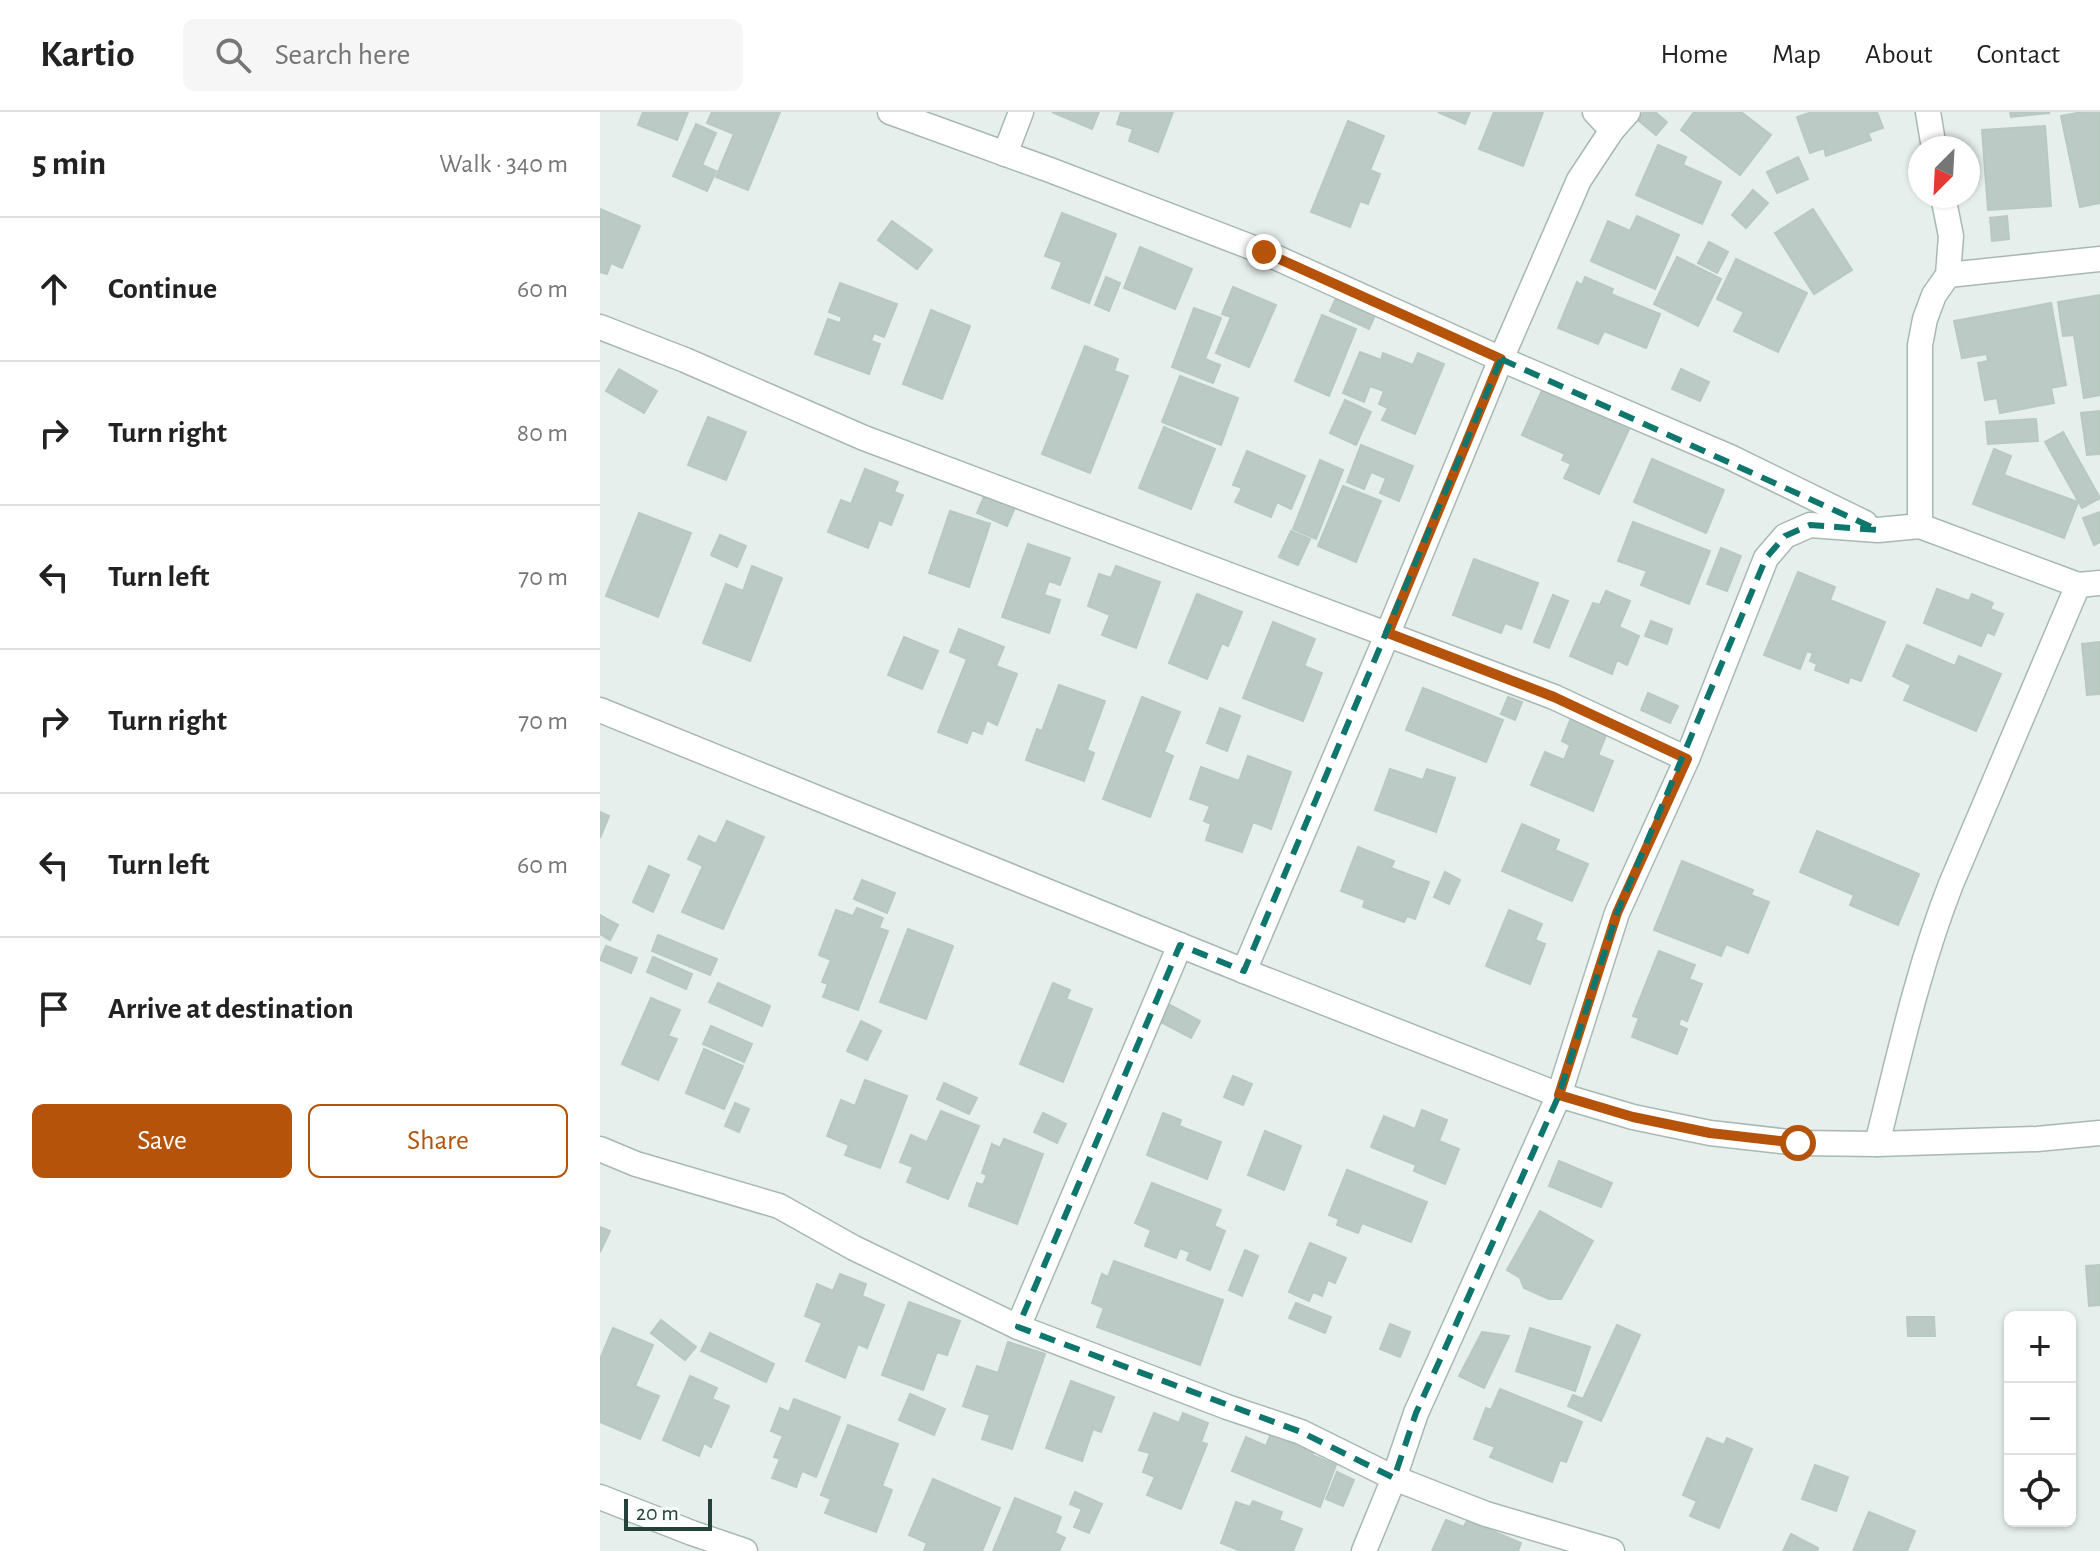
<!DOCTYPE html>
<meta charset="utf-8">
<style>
:root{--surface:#fff;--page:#f6f6f6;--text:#222;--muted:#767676;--line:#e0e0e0;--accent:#b45309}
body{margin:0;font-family:"Alegreya Sans",sans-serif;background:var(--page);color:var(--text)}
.controls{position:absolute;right:24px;bottom:24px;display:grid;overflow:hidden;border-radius:12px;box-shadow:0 2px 6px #0004}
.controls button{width:72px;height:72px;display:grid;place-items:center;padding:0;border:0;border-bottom:2px solid var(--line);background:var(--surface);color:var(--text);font:40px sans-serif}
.compass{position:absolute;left:1308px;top:24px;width:72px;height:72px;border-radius:50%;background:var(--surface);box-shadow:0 2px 6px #0004;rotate:204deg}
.scale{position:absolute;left:24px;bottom:20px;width:88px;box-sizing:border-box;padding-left:8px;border:4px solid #24423a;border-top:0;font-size:22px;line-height:28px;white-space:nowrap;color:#24423a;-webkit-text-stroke:6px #f7fbf9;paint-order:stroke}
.stop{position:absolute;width:24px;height:24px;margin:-18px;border:6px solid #b45309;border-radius:50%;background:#fff}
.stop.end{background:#b45309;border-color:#fff;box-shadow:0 2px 8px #0008}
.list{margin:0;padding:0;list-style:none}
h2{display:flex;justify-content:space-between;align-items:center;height:104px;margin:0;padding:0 32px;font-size:34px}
h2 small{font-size:26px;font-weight:400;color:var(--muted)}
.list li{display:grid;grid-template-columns:52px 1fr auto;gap:24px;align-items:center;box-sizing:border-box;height:144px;padding:0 32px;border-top:2px solid var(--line)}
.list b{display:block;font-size:30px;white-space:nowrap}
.list em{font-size:26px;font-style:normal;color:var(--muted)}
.actions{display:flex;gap:16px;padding:24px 32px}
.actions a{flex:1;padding:18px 0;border:2px solid var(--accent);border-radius:12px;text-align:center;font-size:28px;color:var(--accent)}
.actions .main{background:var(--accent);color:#fff}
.icon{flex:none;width:44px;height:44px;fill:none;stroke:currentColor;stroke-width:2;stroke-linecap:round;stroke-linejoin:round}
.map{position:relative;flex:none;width:1500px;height:1439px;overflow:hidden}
header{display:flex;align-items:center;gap:48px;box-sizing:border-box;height:112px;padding:0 40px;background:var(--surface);border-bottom:2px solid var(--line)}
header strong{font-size:38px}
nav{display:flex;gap:44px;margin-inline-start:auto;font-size:28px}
.search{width:560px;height:72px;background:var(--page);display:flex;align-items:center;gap:20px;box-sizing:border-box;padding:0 28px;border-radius:12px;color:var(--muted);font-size:30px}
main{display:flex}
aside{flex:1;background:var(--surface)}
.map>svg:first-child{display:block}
</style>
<header>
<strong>Kartio</strong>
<div class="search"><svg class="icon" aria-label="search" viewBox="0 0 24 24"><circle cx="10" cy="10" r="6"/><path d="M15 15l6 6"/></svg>Search here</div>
<nav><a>Home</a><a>Map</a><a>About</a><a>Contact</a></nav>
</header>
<main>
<aside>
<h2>5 min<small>Walk · 340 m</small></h2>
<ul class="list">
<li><svg class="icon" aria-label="ahead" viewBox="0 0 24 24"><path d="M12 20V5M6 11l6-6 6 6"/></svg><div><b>Continue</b></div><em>60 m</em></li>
<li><svg class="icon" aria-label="right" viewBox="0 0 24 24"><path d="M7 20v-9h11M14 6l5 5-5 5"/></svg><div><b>Turn right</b></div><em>80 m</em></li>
<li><svg class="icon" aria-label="left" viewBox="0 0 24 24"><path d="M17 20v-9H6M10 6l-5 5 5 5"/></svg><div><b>Turn left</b></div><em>70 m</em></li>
<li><svg class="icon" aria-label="right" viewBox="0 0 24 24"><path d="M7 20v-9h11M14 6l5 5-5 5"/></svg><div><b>Turn right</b></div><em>70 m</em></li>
<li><svg class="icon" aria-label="left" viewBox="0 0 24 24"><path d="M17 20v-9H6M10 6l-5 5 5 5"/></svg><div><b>Turn left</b></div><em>60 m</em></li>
<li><svg class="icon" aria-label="arrive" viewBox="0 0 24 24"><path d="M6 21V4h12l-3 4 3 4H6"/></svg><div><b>Arrive at destination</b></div></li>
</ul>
<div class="actions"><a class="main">Save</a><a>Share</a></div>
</aside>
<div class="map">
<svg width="1500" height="1439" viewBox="0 0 1500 1439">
<rect width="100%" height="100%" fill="#e6efeb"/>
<g fill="#bbcac4" stroke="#b8c9c2" stroke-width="2">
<path d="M43 0H88L77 28 38 13Z"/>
<path d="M112 0H180L148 78 116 65 134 22 107 11Z"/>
<path d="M452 0H499L492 17Z"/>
<path d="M521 0H573L558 40 529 29 533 17 517 12Z"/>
<path d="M838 0H870L865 12Z"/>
<path d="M894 0H943L923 54 879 37Z"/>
<path d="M1044 0H1055L1067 10 1056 23 1038 8Z"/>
<path d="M1094 0H1141L1171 23 1140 63 1081 18Z"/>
<path d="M1212 0H1277L1283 16 1268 21 1271 28 1226 44 1224 36 1210 41 1197 5Z"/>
<path d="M1410 0H1449V1L1411 5Z"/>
<path d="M1482 0H1500V91L1480 95 1461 4Z"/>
<path d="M748 9 784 24 770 58 780 62 768 92 760 89 750 115 711 100Z"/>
<path d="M96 12 116 21 102 53 116 59 107 79 73 64Z"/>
<path d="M1445 14 1451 94 1388 98 1382 18Z"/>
<path d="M1058 33 1086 45 1083 53 1121 70 1102 112 1036 83Z"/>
<path d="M1198 45 1208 67 1177 81 1167 60Z"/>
<path d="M1153 78 1168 91 1146 116 1132 103Z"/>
<path d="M0 97 40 114 22 156 11 151 7 162 0 160Z"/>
<path d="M1213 97 1252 158 1214 182 1175 121Z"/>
<path d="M462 101 516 122 489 191 452 176 462 150 445 144Z"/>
<path d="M1037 104 1079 123 1055 177 991 149 1008 109 1030 119Z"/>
<path d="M1407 104 1409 127 1392 129 1390 106Z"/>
<path d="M292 109 332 138 317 157 278 128Z"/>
<path d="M1109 130 1128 140 1117 161 1098 151Z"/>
<path d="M540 135 592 157 575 197 524 176Z"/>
<path d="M1077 145 1121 167 1098 214 1054 192Z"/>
<path d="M1136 147 1207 181 1178 240 1134 219 1144 200 1117 187Z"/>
<path d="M506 165 520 171 509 199 495 193Z"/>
<path d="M985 165 1013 177 1011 182 1060 202 1046 236 1004 219 998 232 958 216 977 170 982 173Z"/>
<path d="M240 171 297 192 284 225 274 221 271 229 280 232 269 262 215 242 228 207 240 211 242 205 229 200Z"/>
<path d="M633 175 676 193 649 255 616 241 631 205 622 202Z"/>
<path d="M1500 183V283L1484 286 1474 223 1463 224 1458 190Z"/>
<path d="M737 184 776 201 769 217 730 199Z"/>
<path d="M1451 191 1466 273 1451 276 1454 291 1400 301 1397 286 1385 288 1378 251 1388 249 1387 242 1362 246 1354 209Z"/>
<path d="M594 196 621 206 605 247 620 253 613 271 572 255Z"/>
<path d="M331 198 370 214 342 287 303 272Z"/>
<path d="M722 203 756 217 729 284 695 269Z"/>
<path d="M485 234 518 247 514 259 528 264 490 361 442 342Z"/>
<path d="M760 240 781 248 783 241 813 253 818 241 844 252 815 322 782 308 788 296 779 292 784 279 770 274 764 290 743 281Z"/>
<path d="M19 257 57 279 44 301 6 279Z"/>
<path d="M1081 257 1109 270 1100 289 1072 277Z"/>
<path d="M580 264 638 286 621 333 562 310Z"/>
<path d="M943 276 1030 315 999 382 964 366 971 352 962 348 965 342 922 323Z"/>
<path d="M745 288 771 300 756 333 730 321Z"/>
<path d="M1500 299V342L1487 343 1481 301Z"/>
<path d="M108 305 146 320 126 368 88 353Z"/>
<path d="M1436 307 1438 329 1388 332 1386 310Z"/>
<path d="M564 315 615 337 591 397 539 376Z"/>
<path d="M1463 320 1500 386 1482 396 1445 330Z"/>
<path d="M761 333 813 354 799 389 780 381 786 366 771 360 764 377 747 370Z"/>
<path d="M1394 337 1411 344 1404 363 1478 390 1464 426 1373 392Z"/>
<path d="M647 339 705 364 691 397 677 390 671 405 635 390 642 376 633 373Z"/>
<path d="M1052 347 1124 378 1106 421 1034 390Z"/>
<path d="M720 348 743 358 716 427 693 417Z"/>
<path d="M265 357 298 370 294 380 303 383 291 413 279 408 268 436 228 420 241 388 251 392Z"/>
<path d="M743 374 781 389 756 450 718 434Z"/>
<path d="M386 380 416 393 407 414 377 401Z"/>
<path d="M350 399 390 412 369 475 329 461Z"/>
<path d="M1500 400V430L1494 433 1483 406Z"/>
<path d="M39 401 91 421 58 505 6 484Z"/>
<path d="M1033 410 1110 439 1089 492 1041 473 1047 459 1018 449Z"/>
<path d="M691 419 710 427 698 453 679 445Z"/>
<path d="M120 423 146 434 137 455 111 443Z"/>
<path d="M428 432 470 446 460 473 449 469 444 483 460 488 449 521 402 505Z"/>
<path d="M1121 436 1141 444 1127 479 1107 472Z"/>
<path d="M874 447 938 471 921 517 905 511 901 521 853 503Z"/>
<path d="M152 454 182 466 150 549 103 531 126 472 143 479Z"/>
<path d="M516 454 560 470 536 536 502 523 510 503 488 494 499 462 511 466Z"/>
<path d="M1198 460 1235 475 1230 488 1285 510 1261 569 1250 565 1248 571 1215 558 1217 552 1210 549 1213 541 1207 539 1200 557 1164 543Z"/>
<path d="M1337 477 1369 489 1372 482 1393 491 1390 497 1403 502 1394 523 1387 520 1381 534 1324 511Z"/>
<path d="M1006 479 1030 489 1019 515 1039 524 1027 553 1017 548 1012 562 970 544 993 491 1000 493Z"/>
<path d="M597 482 642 500 628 534 622 531 607 567 569 551Z"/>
<path d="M953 483 968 489 949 536 934 530Z"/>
<path d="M1051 509 1072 517 1067 532 1045 524Z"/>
<path d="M673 510 715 527 704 554 722 561 703 609 643 586Z"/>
<path d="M359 517 404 535 396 554 417 562 397 613 387 608 382 622 372 618 367 631 338 620 367 547 350 540Z"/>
<path d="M304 525 338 539 322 577 288 563Z"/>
<path d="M1500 530V582L1487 583 1482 532Z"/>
<path d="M1307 533 1355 554 1359 544 1401 562 1376 619 1304 588 1311 573 1293 564Z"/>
<path d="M459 573 505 589 487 638 494 641 484 669 426 648 437 617 442 619Z"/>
<path d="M823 576 903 608 886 650 806 618Z"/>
<path d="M1048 581 1078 594 1070 611 1041 598Z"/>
<path d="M542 585 580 600 564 640 573 644 550 705 503 687Z"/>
<path d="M908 585 922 590 915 608 901 602Z"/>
<path d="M620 596 640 604 627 639 607 631Z"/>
<path d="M971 606 1007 621 998 643 1013 649 993 699 931 673 945 640 964 648 970 633 962 629Z"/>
<path d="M648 644 691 660 671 717 653 710 642 740 606 728 611 712 604 709 610 694 590 687 601 655 639 669Z"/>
<path d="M790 657 823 668 827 657 855 666 836 720 775 698Z"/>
<path d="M0 700 9 704 0 726Z"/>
<path d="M127 709 164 725 123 817 82 800 103 754 88 747 99 724 116 732Z"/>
<path d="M922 712 959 728 955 738 988 752 972 789 902 759Z"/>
<path d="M1217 719 1319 762 1298 813 1250 793 1254 783 1200 760Z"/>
<path d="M758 735 794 749 791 756 829 770 815 807 807 804 804 810 763 795 765 788 741 779Z"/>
<path d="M1082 749 1153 778 1151 783 1169 790 1148 841 1126 832 1121 844 1054 818Z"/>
<path d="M49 754 69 763 53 800 33 790Z"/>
<path d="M845 760 860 768 849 792 834 785Z"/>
<path d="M262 768 295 781 287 801 254 787Z"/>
<path d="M257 796 283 806 279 816 288 819 258 898 223 885 228 872 222 870 231 848 219 843 236 798 253 804Z"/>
<path d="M909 798 942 812 935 828 945 832 930 872 886 854Z"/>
<path d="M0 803 18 813 10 828 0 822Z"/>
<path d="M308 817 353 834 326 907 280 890Z"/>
<path d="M58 823 117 847 110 863 52 839Z"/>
<path d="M6 834 37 846 31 861 0 848Z"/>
<path d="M1059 839 1095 853 1089 867 1102 872 1087 909 1081 906 1078 913 1087 917 1077 942 1032 925 1039 906 1033 904Z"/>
<path d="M53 845 92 862 86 877 47 860Z"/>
<path d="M118 871 170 894 162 914 109 890Z"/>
<path d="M453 871 470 878 466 887 492 897 463 970 420 952Z"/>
<path d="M51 886 80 898 68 924 77 927 58 968 22 952Z"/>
<path d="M570 893 600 909 591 926 561 910Z"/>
<path d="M261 909 281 919 267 948 247 939Z"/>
<path d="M111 914 152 932 144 950 103 932Z"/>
<path d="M104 937 143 954 124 997 86 981Z"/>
<path d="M633 964 652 972 643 993 624 985Z"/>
<path d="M265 968 307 984 280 1056 245 1043 249 1033 227 1024 241 988 255 994Z"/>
<path d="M344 971 377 986 369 1002 337 987Z"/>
<path d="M135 991 149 997 139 1020 125 1014Z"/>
<path d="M822 998 847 1008 839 1029 859 1037 845 1072 814 1059 816 1053 771 1035 784 1004 815 1017Z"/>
<path d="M341 999 379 1014 348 1087 307 1070 313 1055 300 1050 311 1023 327 1030Z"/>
<path d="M443 1001 466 1012 457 1031 434 1020Z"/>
<path d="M563 1001 581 1008 579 1014 621 1030 607 1067 547 1043Z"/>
<path d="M665 1019 701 1034 684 1078 648 1063Z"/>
<path d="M404 1027 443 1042 417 1112 369 1094 377 1071 383 1073 387 1063 382 1061 392 1032 400 1036Z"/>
<path d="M959 1049 1012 1071 1001 1095 949 1074Z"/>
<path d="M747 1058 827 1090 811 1130 762 1111 758 1121 737 1113 739 1107 729 1103Z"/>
<path d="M552 1071 621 1098 614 1114 625 1119 610 1158 587 1148 590 1140 580 1136 576 1146 545 1134 551 1118 535 1111Z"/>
<path d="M940 1099 993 1129 961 1187H949L924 1176 920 1166 907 1158Z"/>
<path d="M0 1115 10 1119 0 1140Z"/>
<path d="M710 1131 746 1146 735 1171 728 1168 722 1184 713 1180 709 1189 689 1180Z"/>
<path d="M645 1138 658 1144 642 1184 629 1178Z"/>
<path d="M514 1149 623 1188 600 1253 497 1215 504 1196 492 1191 502 1162 508 1165Z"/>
<path d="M1500 1153V1193L1489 1194 1486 1154Z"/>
<path d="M240 1162 266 1172 262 1184 284 1193 267 1236 258 1232 245 1266 206 1249 222 1211 205 1204 217 1172 233 1179Z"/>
<path d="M309 1190 360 1209 347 1243 337 1240 323 1278 282 1263Z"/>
<path d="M696 1191 731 1205 725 1221 689 1206Z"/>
<path d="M1307 1205H1334L1335 1224H1308Z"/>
<path d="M61 1208 96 1235 85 1248 51 1221Z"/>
<path d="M790 1212 810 1220 800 1245 780 1237Z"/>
<path d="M1017 1213 1040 1223 1001 1309 968 1294 973 1283 983 1287Z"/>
<path d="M13 1216 53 1233 35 1274 59 1284 40 1327 0 1310V1247Z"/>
<path d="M930 1216 990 1235 975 1279 916 1259Z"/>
<path d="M882 1220 909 1224 884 1276 859 1264Z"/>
<path d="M110 1221 174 1252 166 1270 101 1239Z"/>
<path d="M408 1230 445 1242 412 1337 382 1327 390 1303 363 1294 377 1254 398 1261Z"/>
<path d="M90 1264 117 1276 112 1287 129 1294 111 1335 104 1331 99 1344 63 1328Z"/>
<path d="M471 1269 514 1285 501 1320 493 1317 482 1349 446 1336Z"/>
<path d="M900 1277 982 1310 966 1350 960 1348 952 1370 890 1345 895 1335 874 1327 886 1296 891 1298Z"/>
<path d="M310 1282 345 1297 334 1323 299 1308Z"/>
<path d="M194 1287 240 1305 216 1365 202 1359 196 1375 172 1366 180 1347 174 1345 183 1324 171 1319 180 1296 189 1300Z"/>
<path d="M554 1301 579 1311 583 1301 608 1311 601 1330 607 1332 581 1397 547 1383 555 1365 543 1360 550 1341 539 1338Z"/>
<path d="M248 1313 298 1332 282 1374 292 1378 276 1420 225 1401 231 1387 221 1383Z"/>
<path d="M672 1319 715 1337 712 1343 736 1353 720 1395 632 1359 646 1325 666 1334Z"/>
<path d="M1107 1326 1124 1333 1127 1326 1152 1337 1119 1416 1090 1404 1097 1389 1083 1383Z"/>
<path d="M1215 1353 1248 1365 1236 1399 1202 1387Z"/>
<path d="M737 1360 754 1368 743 1394 726 1387Z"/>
<path d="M333 1367 400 1396 382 1439H324L327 1431 309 1423Z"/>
<path d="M475 1380 502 1392 489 1421 474 1415 482 1397 470 1392Z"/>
<path d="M415 1386 461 1405 455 1421 465 1426 459 1439H393Z"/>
<path d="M653 1389 682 1400 679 1408 702 1417 693 1439H641L621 1431 636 1390 650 1395Z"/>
<path d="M1269 1400 1315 1419 1307 1439H1253Z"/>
<path d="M846 1408 864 1415 867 1408 921 1431 918 1439H832Z"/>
<path d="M1191 1422 1218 1436 1217 1439H1183Z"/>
</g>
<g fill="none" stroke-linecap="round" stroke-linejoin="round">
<defs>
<g id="minor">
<path d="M290 0 450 58 664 140 901 247 1130 345 1265 411"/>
<path d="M995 0 1012 18"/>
<path d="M1328 0 1334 36"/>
<path d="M405 42 421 0"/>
<path d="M1348 163 1500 147"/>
<path d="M0 215 85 248 264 326 954 585 1087 647"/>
<path d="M1320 414V233L1325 207 1334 183 1348 163 1351 124 1343 84"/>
<path d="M0 598 644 859 959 983 1033 1005 1110 1021 1198 1031 1277 1032 1437 1027 1500 1021"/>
<path d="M644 859 788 521 901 247 979 68 1012 18 1028 0"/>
<path d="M1277 1032C1299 944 1318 856 1351 772L1478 473"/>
<path d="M0 1037 36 1052 179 1094 254 1136 418 1215 627 1295 701 1320 794 1366 886 1402 1012 1439"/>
<path d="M418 1215 580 833"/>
<path d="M0 1385 92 1421 145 1439"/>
<path d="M764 1439 794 1366 816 1301 959 983 1017 801 1087 647 1166 446 1185 424 1210 413 1278 418 1320 414 1478 473 1500 471"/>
</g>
</defs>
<use href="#minor" stroke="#a8b8b2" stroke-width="27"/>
<use href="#minor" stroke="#fff" stroke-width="24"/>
</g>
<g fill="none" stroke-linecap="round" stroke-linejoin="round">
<path stroke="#b45309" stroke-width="10" d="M664 140 901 247 788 521 954 585 1087 647 1017 801 959 983 1033 1005 1110 1021 1198 1031"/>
</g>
<path fill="none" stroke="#0f766e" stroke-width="6" stroke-dasharray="16 10" stroke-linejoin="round" d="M901 247 1278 418 1210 413 1185 424 1166 446 1017 801 959 983 816 1301 794 1366 701 1320 418 1215 580 833 644 859Z"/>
</svg>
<div class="controls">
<button>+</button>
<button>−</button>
<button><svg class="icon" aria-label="locate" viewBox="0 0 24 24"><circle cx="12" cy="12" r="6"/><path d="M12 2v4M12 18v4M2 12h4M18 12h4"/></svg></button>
</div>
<svg class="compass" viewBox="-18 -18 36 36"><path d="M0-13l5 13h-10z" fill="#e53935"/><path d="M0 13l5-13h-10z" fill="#767676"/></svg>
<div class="scale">20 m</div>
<div class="stop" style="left:1198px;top:1031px"></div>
<div class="stop end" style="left:664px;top:140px"></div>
</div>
</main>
